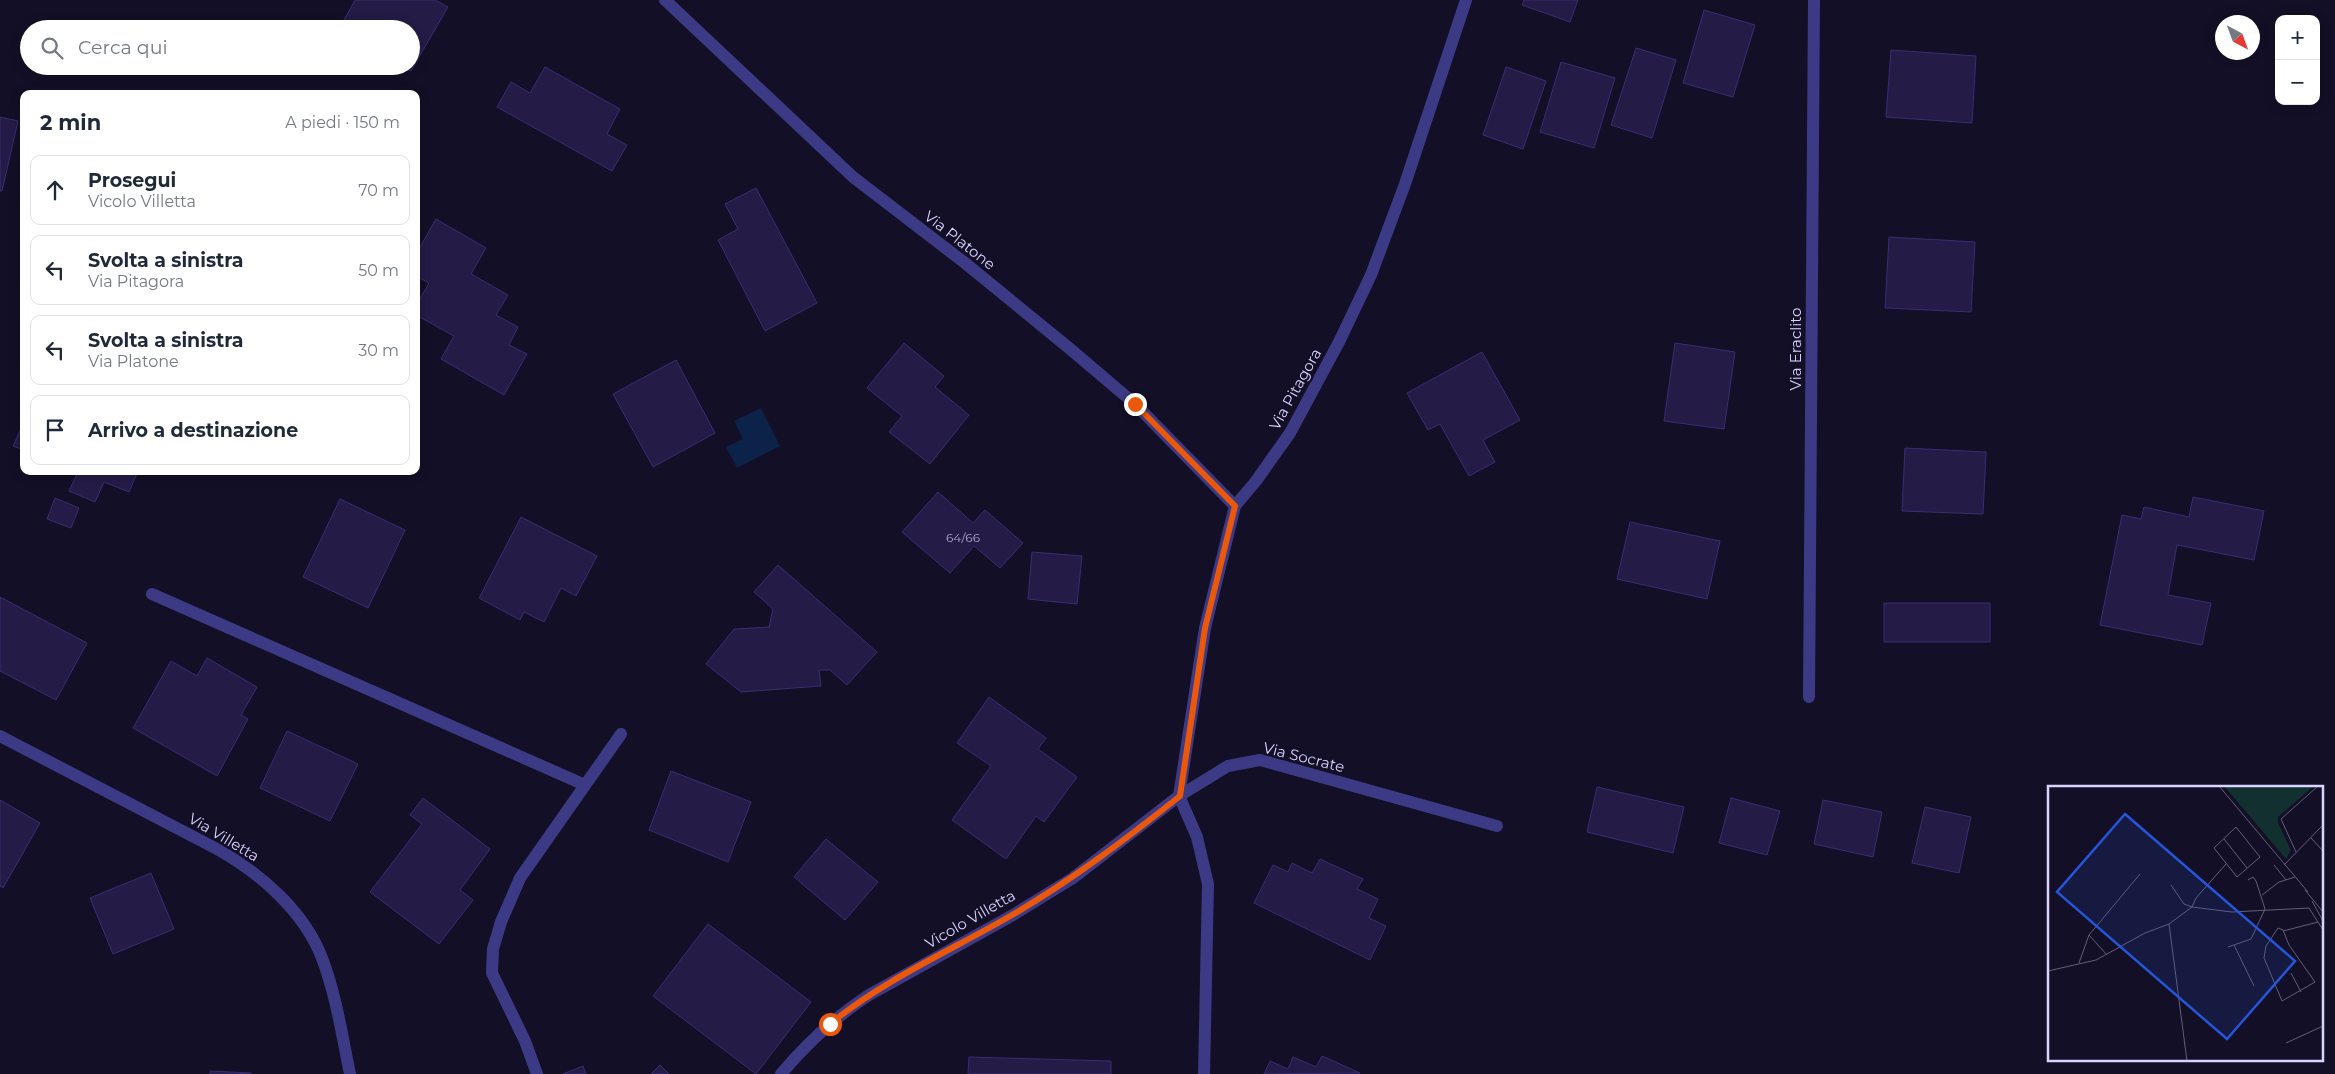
<!DOCTYPE html>
<html lang="it">
<meta charset="utf-8">
<style>
:root{--surface:#fff;--page:#f2f2f3;--text:#1f2937;--muted:#747a83;--line:#e0e1e3}
body{margin:0;font-family:Montserrat,sans-serif;background:var(--page);color:var(--text)}
.controls{position:absolute;right:15px;top:15px;display:grid;overflow:hidden;border-radius:10px;box-shadow:0 2px 12px #0003}
.controls button{width:45px;height:45px;display:grid;place-items:center;padding:0;border:0;border-bottom:1px solid var(--line);background:var(--surface);color:var(--text);font:25px sans-serif}
.compass{position:absolute;left:2215px;top:15px;width:45px;height:45px;border-radius:50%;background:var(--surface);box-shadow:0 2px 12px #0003;rotate:139deg}
.stop{position:absolute;width:15px;height:15px;margin:-11px;border:4px solid #ea580c;border-radius:50%;background:#fff}
.stop.end{background:#ea580c;border-color:#fff;box-shadow:0 1px 5px #0008}
.list{margin:0;padding:0;list-style:none}
h2{display:flex;justify-content:space-between;align-items:center;height:65px;margin:0;padding:0 20px;font-size:21px}
h2 small{font-size:16px;font-weight:400;color:var(--muted)}
.list li{display:grid;grid-template-columns:32px 1fr auto;gap:15px;align-items:center;box-sizing:border-box;height:70px;margin:0 10px 10px;padding:0 10px;border:1px solid var(--line);border-radius:10px}
.list b{display:block;font-size:19px;white-space:nowrap}
.list p{margin:0;font-size:16px;white-space:nowrap;color:var(--muted)}
.list em{font-size:16px;font-style:normal;color:var(--muted)}
.icon{flex:none;width:28px;height:28px;fill:none;stroke:currentColor;stroke-width:2;stroke-linecap:round;stroke-linejoin:round}
.map{position:relative;flex:none;width:2335px;height:1074px;overflow:hidden}
.search{position:absolute;background:var(--surface);box-shadow:0 2px 12px #0003;left:20px;top:20px;width:400px;height:55px;display:flex;align-items:center;gap:12px;box-sizing:border-box;padding:0 18px;border-radius:28px;color:var(--muted);font-size:19px}
.panel{position:absolute;background:var(--surface);box-shadow:0 2px 12px #0003;left:20px;top:90px;width:400px;height:385px;border-radius:10px}
.map>svg:first-child{display:block}
</style>
<div class="map">
<svg width="2335" height="1074" viewBox="0 0 2335 1074">
<rect width="100%" height="100%" fill="#130f26"/>
<path fill="#0c2248" d="M761 408 780 446 737 468 726 447 743 439 734 421Z"/>
<g fill="#241b47" stroke="#3b2d73">
<path d="M355 0H435L448 7 411 71 402 66H411V29H339Z"/>
<path d="M1524 0H1578L1570 22 1522 5Z"/>
<path d="M1704 10 1755 25 1733 97 1683 83Z"/>
<path d="M1636 48 1676 60 1652 138 1611 125Z"/>
<path d="M1891 50 1976 56 1972 123 1886 117Z"/>
<path d="M1561 62 1615 78 1594 148 1540 132Z"/>
<path d="M545 67 620 109 607 134 627 145 612 171 497 107 511 82 530 93Z"/>
<path d="M1506 67 1546 81 1523 149 1483 135Z"/>
<path d="M0 117 18 121 2 191H0Z"/>
<path d="M756 188 817 303 765 331 718 240 738 229 725 204Z"/>
<path d="M436 219 486 248 471 274 508 295 496 315 518 327 509 345 527 354 504 395 441 359 454 336 416 315V306L429 283 416 276V254Z"/>
<path d="M1889 237 1975 242 1971 312 1885 308Z"/>
<path d="M904 343 944 376 935 387 969 415 930 464 889 432 902 416 867 388Z"/>
<path d="M1675 343 1735 352 1724 429 1664 421Z"/>
<path d="M1482 352 1520 420 1483 440 1495 462 1469 476 1440 424 1428 430 1407 393Z"/>
<path d="M676 360 715 433 653 467 613 394Z"/>
<path d="M24 422V450L13 446Z"/>
<path d="M1905 448 1986 452 1983 514 1902 511Z"/>
<path d="M71 471H138L129 492 104 482 95 502 69 491 77 474Z"/>
<path d="M938 492 973 523 985 510 1023 543 1000 568 974 546 950 573 902 532Z"/>
<path d="M2193 497 2264 511 2254 560 2177 545 2168 595 2211 603 2202 645 2100 625 2122 515 2141 519 2144 507 2189 517Z"/>
<path d="M55 498 79 508 71 528 47 519Z"/>
<path d="M340 499 405 530 368 608 303 577Z"/>
<path d="M521 517 597 556 576 596 561 588 544 622 524 612 520 620 479 598Z"/>
<path d="M1630 522 1720 541 1707 599 1617 579Z"/>
<path d="M1032 552 1082 556 1077 604 1028 599Z"/>
<path d="M778 565 877 652 847 685 830 670H819L821 686 741 692 706 664 734 629 769 627 773 609 754 592Z"/>
<path d="M0 597 87 643 56 700 0 671Z"/>
<rect x="1884" y="603" width="106" height="39"/>
<path d="M207 658 257 687 241 715 248 719 217 776 133 728 171 661 197 676Z"/>
<path d="M989 697 1046 738 1038 749 1077 777 1044 822 1036 816 1006 859 952 820 991 766 957 743Z"/>
<path d="M287 731 358 764 330 821 260 788Z"/>
<path d="M671 771 751 802 728 862 649 830Z"/>
<path d="M1597 787 1684 807 1673 853 1587 832Z"/>
<path d="M423 798 490 849 460 890 473 900 439 944 370 892 422 824 410 815Z"/>
<path d="M1731 798 1780 811 1767 855 1719 843Z"/>
<path d="M0 800 40 823 3 888 0 886Z"/>
<path d="M1823 800 1882 812 1873 857 1814 844Z"/>
<path d="M1925 807 1971 817 1959 873 1912 863Z"/>
<path d="M826 839 878 882 845 920 794 877Z"/>
<path d="M1320 859 1363 879 1357 889 1378 899 1369 918 1386 926 1370 960 1254 903 1273 865 1288 872 1292 863 1312 873Z"/>
<path d="M151 873 174 929 113 954 90 898Z"/>
<path d="M708 924 811 1002 756 1074 653 996Z"/>
<path d="M1322 1056 1360 1073 1264 1074 1270 1061 1288 1069 1293 1057 1316 1067Z"/>
<path d="M969 1057 1111 1061V1074H968Z"/>
<path d="M660 1065 669 1074H651Z"/>
<path d="M583 1066 586 1074H563Z"/>
<path d="M210 1071 251 1073V1074H210Z"/>
</g>
<g fill="none" stroke-linecap="round" stroke-linejoin="round">
<g stroke="#3d3a85" stroke-width="12">
<path d="M152 594 585 785"/>
<path d="M1179 796 1228 766 1260 760 1497 826"/>
<path d="M537 1074 525 1041 492 973 493 949 501 922 520 878 621 734"/>
</g>
<g stroke="#3d3a85" stroke-width="12">
<path d="M665 0 853 177 965 263 1069 348 1135 404 1235 506"/>
<path d="M1809 697 1814 0"/>
<path d="M0 736 217 849C260 873 304 911 322 958 336 995 342 1035 350 1074"/>
<path d="M1179 796 1205 628 1235 506 1256 481 1290 433 1339 342 1371 275 1405 184 1466 0"/>
<path d="M1179 796 1197 837 1208 884 1204 1074"/>
<path d="M781 1074C807 1043 835 1017 869 995L1013 915 1073 878 1179 796"/>
</g>
</g>
<g fill="none" stroke-linecap="round" stroke-linejoin="round">
<path stroke="#ea580c" stroke-width="6" d="M830 1024C885 979 952 950 1012 915 1072 880 1126 839 1180 796L1205 628 1235 506 1135 404"/>
</g>
<g text-anchor="middle" dominant-baseline="central" stroke-width="5" stroke-linejoin="round" paint-order="stroke">
<g font-size="12" fill="#aca6d1">
<text x="963" y="537">64/66</text>
</g>
<g font-size="15" fill="#d9d4ff" stroke="#130f26">
<text transform="translate(960 240) rotate(38)">Via Platone</text>
<text transform="translate(1795 349) rotate(-90)">Via Eraclito</text>
<text transform="translate(1295 389) rotate(-61)">Via Pitagora</text>
<text transform="translate(1304 757) rotate(14)">Via Socrate</text>
<text transform="translate(224 837) rotate(31)">Via Villetta</text>
<text transform="translate(970 919) rotate(-30)">Vicolo Villetta</text>
</g>
</g>
<g transform="translate(2048 786)">
<rect width="275" height="275" fill="#130f26"/>
<path d="M176 0H266L230 31V37L243 64 238 73Z" fill="#12302f"/>
<path fill="none" stroke="#625e7d" stroke-width="1" d="M171 0 260 106M188 41 212 71 189 91 166 62ZM263 52 275 65M176 53 199 82M248 66 233 33 270 0M226 79 238 94M236 79 275 39M123 99 136 118 144 121 184 126 261 122 275 144M257 104 275 126M214 109 231 96 247 91M264 115 275 135M121 138 139 275M230 142 235 144 241 159 267 196 234 215 216 172 218 160ZM235 145 270 136M41 149 92 88M186 159 206 200M180 161 203 153 217 123 208 95 205 91 200 94M31 177 41 149 59 169M0 185 48 174 97 147 121 138 144 121 148 112 178 78M243 187 253 206M238 257 275 240"/>
<path fill="#2655da" fill-opacity="0.15" stroke="#2655da" stroke-width="2.5" d="M77 28 247 175 179 253 9 106Z"/>
<rect width="275" height="275" fill="none" stroke="#d9d4ff" stroke-width="2.5"/>
</g>
</svg>
<div class="controls">
<button>+</button>
<button>−</button>
</div>
<svg class="compass" viewBox="-18 -18 36 36"><path d="M0-13l5 13h-10z" fill="#e53935"/><path d="M0 13l5-13h-10z" fill="#747a83"/></svg>
<div class="stop" style="left:830px;top:1024px"></div>
<div class="stop end" style="left:1135px;top:404px"></div>
<div class="search"><svg class="icon" aria-label="search" viewBox="0 0 24 24"><circle cx="10" cy="10" r="6"/><path d="M15 15l6 6"/></svg>Cerca qui</div>
<section class="panel">
<h2>2 min<small>A piedi · 150 m</small></h2>
<ul class="list">
<li><svg class="icon" aria-label="ahead" viewBox="0 0 24 24"><path d="M12 20V5M6 11l6-6 6 6"/></svg><div><b>Prosegui</b><p>Vicolo Villetta</p></div><em>70 m</em></li>
<li><svg class="icon" aria-label="left" viewBox="0 0 24 24"><path d="M17 20v-9H6M10 6l-5 5 5 5"/></svg><div><b>Svolta a sinistra</b><p>Via Pitagora</p></div><em>50 m</em></li>
<li><svg class="icon" aria-label="left" viewBox="0 0 24 24"><path d="M17 20v-9H6M10 6l-5 5 5 5"/></svg><div><b>Svolta a sinistra</b><p>Via Platone</p></div><em>30 m</em></li>
<li><svg class="icon" aria-label="arrive" viewBox="0 0 24 24"><path d="M6 21V4h12l-3 4 3 4H6"/></svg><div><b>Arrivo a destinazione</b></div></li>
</ul>
</section>
</div>
